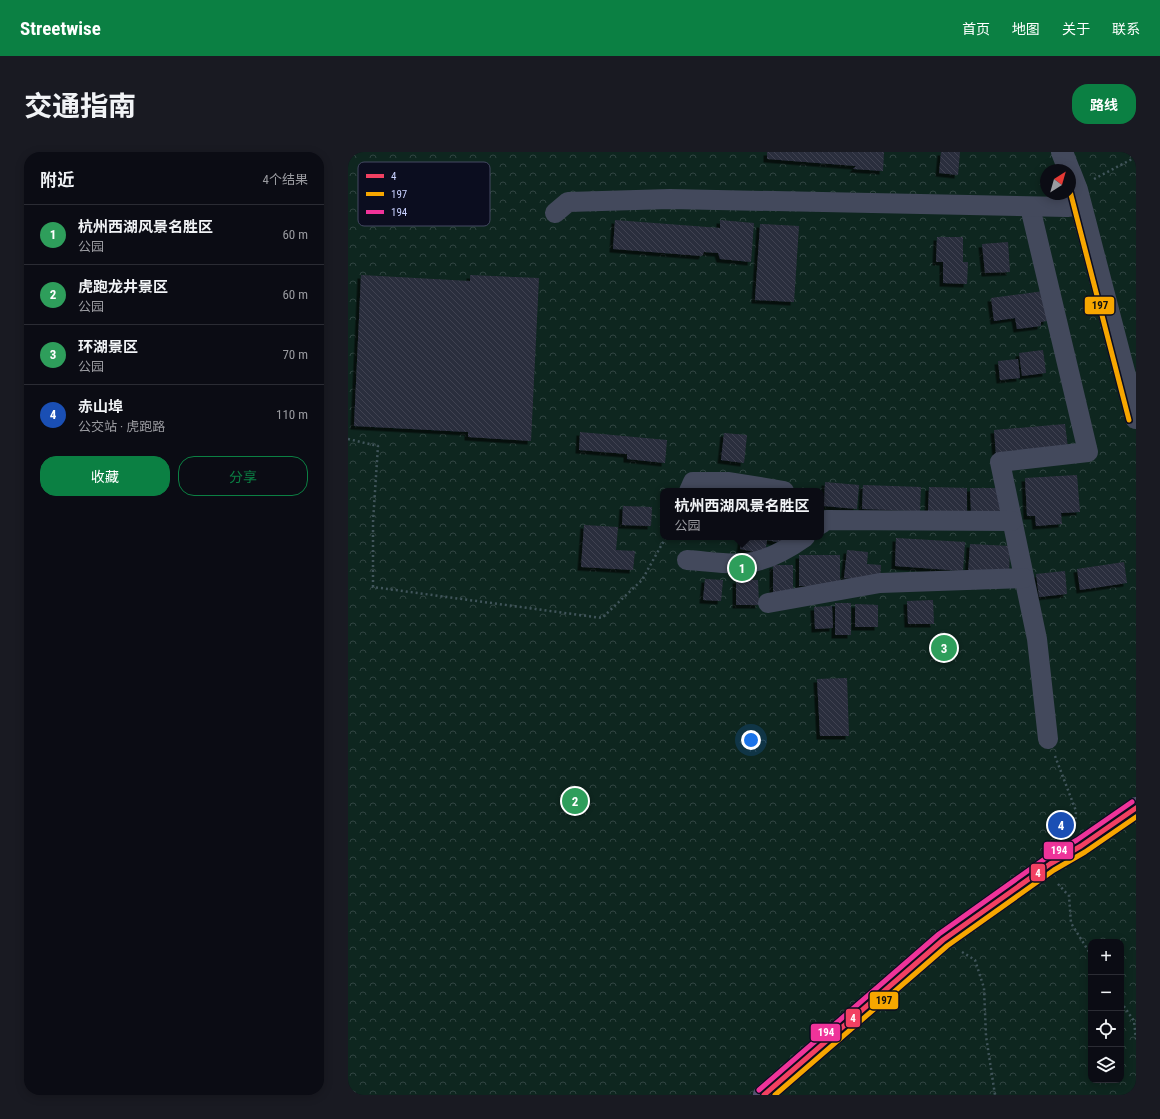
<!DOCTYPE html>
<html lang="zh">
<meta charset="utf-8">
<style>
:root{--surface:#0b0c14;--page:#191a22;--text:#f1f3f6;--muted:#9a9ba0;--line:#2b2c34;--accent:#0b8043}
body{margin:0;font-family:"Roboto Condensed","Noto Sans SC",sans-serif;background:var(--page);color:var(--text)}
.controls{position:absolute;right:12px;bottom:12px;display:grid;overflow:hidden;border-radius:8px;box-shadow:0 2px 10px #0003}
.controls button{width:36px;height:36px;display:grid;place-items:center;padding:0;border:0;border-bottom:1px solid var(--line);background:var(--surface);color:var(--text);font:20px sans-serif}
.compass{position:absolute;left:692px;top:12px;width:36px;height:36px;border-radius:50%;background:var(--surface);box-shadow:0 2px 10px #0003;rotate:37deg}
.you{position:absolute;left:403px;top:588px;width:14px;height:14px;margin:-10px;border:3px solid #fff;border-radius:50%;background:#1a73e8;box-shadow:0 0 0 6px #1a73e833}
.badge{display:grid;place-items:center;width:26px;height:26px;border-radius:50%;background:var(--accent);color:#fff;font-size:13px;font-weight:700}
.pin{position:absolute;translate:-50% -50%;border:2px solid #fff;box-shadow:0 1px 4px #0006}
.popup{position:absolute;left:312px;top:336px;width:164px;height:52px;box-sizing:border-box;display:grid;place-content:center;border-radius:8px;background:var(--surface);filter:drop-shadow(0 1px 3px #0005);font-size:13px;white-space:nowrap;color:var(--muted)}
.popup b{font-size:15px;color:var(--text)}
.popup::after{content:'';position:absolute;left:50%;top:100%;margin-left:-8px;border:8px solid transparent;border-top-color:var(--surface)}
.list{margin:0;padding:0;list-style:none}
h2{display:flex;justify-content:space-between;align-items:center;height:52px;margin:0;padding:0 16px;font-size:17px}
h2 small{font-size:13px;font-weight:400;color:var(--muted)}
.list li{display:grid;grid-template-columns:26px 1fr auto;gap:12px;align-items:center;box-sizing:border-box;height:60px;padding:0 16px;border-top:1px solid var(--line)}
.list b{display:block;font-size:15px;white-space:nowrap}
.list p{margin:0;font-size:13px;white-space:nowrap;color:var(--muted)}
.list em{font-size:13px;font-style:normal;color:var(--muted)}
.actions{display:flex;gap:8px;padding:12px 16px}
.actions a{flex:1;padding:9px 0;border:1px solid var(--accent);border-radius:16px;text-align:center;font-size:14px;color:var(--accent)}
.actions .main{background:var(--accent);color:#fff}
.icon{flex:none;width:22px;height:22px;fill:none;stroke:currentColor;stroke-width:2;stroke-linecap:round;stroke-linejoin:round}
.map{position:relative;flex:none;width:788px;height:943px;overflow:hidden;border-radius:16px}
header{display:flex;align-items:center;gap:24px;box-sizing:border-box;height:56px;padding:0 20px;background:var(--accent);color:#fff}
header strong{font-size:19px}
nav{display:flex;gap:22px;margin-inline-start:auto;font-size:14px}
.intro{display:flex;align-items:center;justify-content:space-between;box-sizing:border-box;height:96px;padding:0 24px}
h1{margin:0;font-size:28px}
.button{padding:10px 18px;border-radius:16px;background:var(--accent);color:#fff;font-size:14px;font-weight:700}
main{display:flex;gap:24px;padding:0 24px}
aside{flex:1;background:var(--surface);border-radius:16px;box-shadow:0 2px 10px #0003}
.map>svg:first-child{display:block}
</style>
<header>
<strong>Streetwise</strong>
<nav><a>首页</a><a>地图</a><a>关于</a><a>联系</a></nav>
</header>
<div class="intro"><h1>交通指南</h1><a class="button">路线</a></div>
<main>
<aside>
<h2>附近<small>4个结果</small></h2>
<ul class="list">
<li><span class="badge" style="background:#2e9e5b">1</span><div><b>杭州西湖风景名胜区</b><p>公园</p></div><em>60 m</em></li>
<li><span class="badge" style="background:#2e9e5b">2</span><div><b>虎跑龙井景区</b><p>公园</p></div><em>60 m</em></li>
<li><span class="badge" style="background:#2e9e5b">3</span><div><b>环湖景区</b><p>公园</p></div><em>70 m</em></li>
<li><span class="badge" style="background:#1a4fb4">4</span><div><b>赤山埠</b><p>公交站 · 虎跑路</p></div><em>110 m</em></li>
</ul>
<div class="actions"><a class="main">收藏</a><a>分享</a></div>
</aside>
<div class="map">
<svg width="788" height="943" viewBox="0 0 788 943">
<defs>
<pattern id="forest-crowns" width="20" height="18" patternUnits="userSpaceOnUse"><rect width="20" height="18" fill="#0e261f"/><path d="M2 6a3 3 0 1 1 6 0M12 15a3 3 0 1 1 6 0" fill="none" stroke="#304441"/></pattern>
<pattern id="building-back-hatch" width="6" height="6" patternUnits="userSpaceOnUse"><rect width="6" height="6" fill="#2c2e3e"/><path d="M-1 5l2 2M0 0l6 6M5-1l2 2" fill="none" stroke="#404251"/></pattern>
<filter id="shadow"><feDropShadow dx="-3.5" dy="3.5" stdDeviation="0" flood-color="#0009"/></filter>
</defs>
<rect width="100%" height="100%" fill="#0f101a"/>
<path fill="url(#forest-crowns)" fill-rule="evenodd" d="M0 0H788V943H0ZM698 18H722V42H698ZM315 339H473V385H315ZM743 790H773V928H743Z"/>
<g fill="url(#building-back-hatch)" filter="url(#shadow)">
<path d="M419 0H536L535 19 505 17 508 14 419 7Z"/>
<path d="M593 0H612L610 23 591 21Z"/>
<path d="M267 68 372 76V68L406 71 403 110 372 107 370 101 356 100 354 104 265 97Z"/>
<path d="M412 72 451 74 446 150 407 148Z"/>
<path d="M589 85H615V110H620L619 132 595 131V110H588Z"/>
<path d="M660 90 662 120 637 121 634 92Z"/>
<path d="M13 123 122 129V123L191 126 183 289 120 285V280L6 274Z"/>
<path d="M696 139 699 169 693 170V174L669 177 667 166 646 169 643 146Z"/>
<path d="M695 198 698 221 674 224 671 201Z"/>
<path d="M670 207 672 226 652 228 650 209Z"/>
<path d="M717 272 720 296 648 303 646 278Z"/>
<path d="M232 280 319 288 317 311 279 307V302L231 298Z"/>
<path d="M376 281 399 283 396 311 373 308Z"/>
<path d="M729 323 732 360 713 361 714 372 688 374 687 364H679L677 326Z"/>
<path d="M477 330 511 333 509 357 476 354Z"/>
<path d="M515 333 573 335 572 359 514 357Z"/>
<path d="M581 335 619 336V361L580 360Z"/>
<path d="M622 336H653V361H623Z"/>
<path d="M275 354 304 355 303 374 274 373Z"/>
<path d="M236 373 270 375 268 398 287 399 285 418 233 415Z"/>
<path d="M394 385H443L442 393 419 388 417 402 392 397Z"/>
<path d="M548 386 617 390 615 419 547 414Z"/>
<path d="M622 392 662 394 661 423 620 421Z"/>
<path d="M499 398 520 400 519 412 533 413 532 430 496 426Z"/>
<rect x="451" y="403" width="41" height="31"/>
<path d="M776 410 779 431 732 438 729 417Z"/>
<rect x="425" y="413" width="20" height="28"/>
<path d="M717 419 719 442 691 445 688 422Z"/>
<path d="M357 427 375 428 373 449 355 448Z"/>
<path d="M388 428H410L411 453H388Z"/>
<path d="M585 448 586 472H560L559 449Z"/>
<rect x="487" y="451" width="16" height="32"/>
<path d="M507 452 530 453V475H507Z"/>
<path d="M484 454 485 476 467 477 466 455Z"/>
<path d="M499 526 501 584H472L469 527Z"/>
</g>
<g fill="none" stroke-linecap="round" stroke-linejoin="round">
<g stroke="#41555b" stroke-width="2.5" stroke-dasharray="2 3" stroke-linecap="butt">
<path d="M746 27 788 5"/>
<path d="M0 287 30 294 25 370V435L254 466 294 428 318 385"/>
<path d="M707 604 728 659 727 673"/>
<path d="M710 732 721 744 723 771 743 803"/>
<path d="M614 800 627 808 636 836 638 884 647 943"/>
<path d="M773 850 786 869 788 887"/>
</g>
<g stroke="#43495c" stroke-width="20">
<path d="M682 55 740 300 652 310 689 487 700 587"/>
<path d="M207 61 220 50 322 47 719 55 733 53"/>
<path d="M341 339 345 330H381L436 339"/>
<path d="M473 372 478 368 664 369"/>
<path d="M339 408C358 409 379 413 398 411 419 409 440 397 457 385"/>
<path d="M420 451 532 431 676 426"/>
</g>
<g stroke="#43495c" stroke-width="22">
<path d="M714 0 721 18"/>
<path d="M722 20 729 38 788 266"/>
</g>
<path stroke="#565270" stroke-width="22" d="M416 943 595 788 702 712 733 694 788 656"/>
<defs>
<path id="bus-1" d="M416 943 595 788 702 712 733 694 788 656"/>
<g id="bus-2">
<path d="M722 39 781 268"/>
<path d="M427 943 599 794 706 718 737 700 788 665"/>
</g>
<path id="bus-3" d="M411 938 591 782 698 706 729 688 784 650"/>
</defs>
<use href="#bus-1" stroke="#0b0d1f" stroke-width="8"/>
<use href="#bus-2" stroke="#0b0d1f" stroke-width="8"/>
<use href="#bus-3" stroke="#0b0d1f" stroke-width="8"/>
<use href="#bus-1" stroke="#f24062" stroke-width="5"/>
<use href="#bus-2" stroke="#f7a600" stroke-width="5"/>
<use href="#bus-3" stroke="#ef339a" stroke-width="5"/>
</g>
<rect x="10" y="10" width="132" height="64" rx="6" fill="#0b0d1f" stroke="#444862" stroke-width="1"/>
<rect x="18" y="22" width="18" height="4" fill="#f24062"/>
<rect x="18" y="40" width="18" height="4" fill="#f7a600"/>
<rect x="18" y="58" width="18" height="4" fill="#ef339a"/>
<g font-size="11" fill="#c9d1ff">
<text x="43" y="28">4</text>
<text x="43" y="46">197</text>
<text x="43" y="64">194</text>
</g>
<g stroke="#0b0d1f" stroke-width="1.5">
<rect x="736" y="144" width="31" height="19" rx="4" fill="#f7a600"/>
<rect x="695" y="689" width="31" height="19" rx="4" fill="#ef339a"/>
<rect x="682" y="711" width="16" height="19" rx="4" fill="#f24062"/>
<rect x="521" y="839" width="30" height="19" rx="4" fill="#f7a600"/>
<rect x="497" y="856" width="16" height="20" rx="4" fill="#f24062"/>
<rect x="462" y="871" width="31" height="19" rx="4" fill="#ef339a"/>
</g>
<g font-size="11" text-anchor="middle" font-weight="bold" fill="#fff">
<text x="711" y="702">194</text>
<text x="690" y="725">4</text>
<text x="505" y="870">4</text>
<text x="478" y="884">194</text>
</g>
<g font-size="11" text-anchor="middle" font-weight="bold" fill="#111">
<text x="752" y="157">197</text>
<text x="536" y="852">197</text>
</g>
</svg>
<div class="controls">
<button>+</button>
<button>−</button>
<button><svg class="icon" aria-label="locate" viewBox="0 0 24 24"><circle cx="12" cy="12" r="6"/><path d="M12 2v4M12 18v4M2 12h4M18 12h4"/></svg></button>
<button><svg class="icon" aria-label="layers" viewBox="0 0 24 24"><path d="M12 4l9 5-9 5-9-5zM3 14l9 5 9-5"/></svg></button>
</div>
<svg class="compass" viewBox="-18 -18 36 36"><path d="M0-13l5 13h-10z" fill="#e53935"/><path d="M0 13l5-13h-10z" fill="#9a9ba0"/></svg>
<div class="you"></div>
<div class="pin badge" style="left:394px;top:416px;background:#2e9e5b">1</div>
<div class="popup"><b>杭州西湖风景名胜区</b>公园</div>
<div class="pin badge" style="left:227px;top:649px;background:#2e9e5b">2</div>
<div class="pin badge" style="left:596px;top:496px;background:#2e9e5b">3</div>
<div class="pin badge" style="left:713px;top:673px;background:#1a4fb4">4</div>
</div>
</main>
